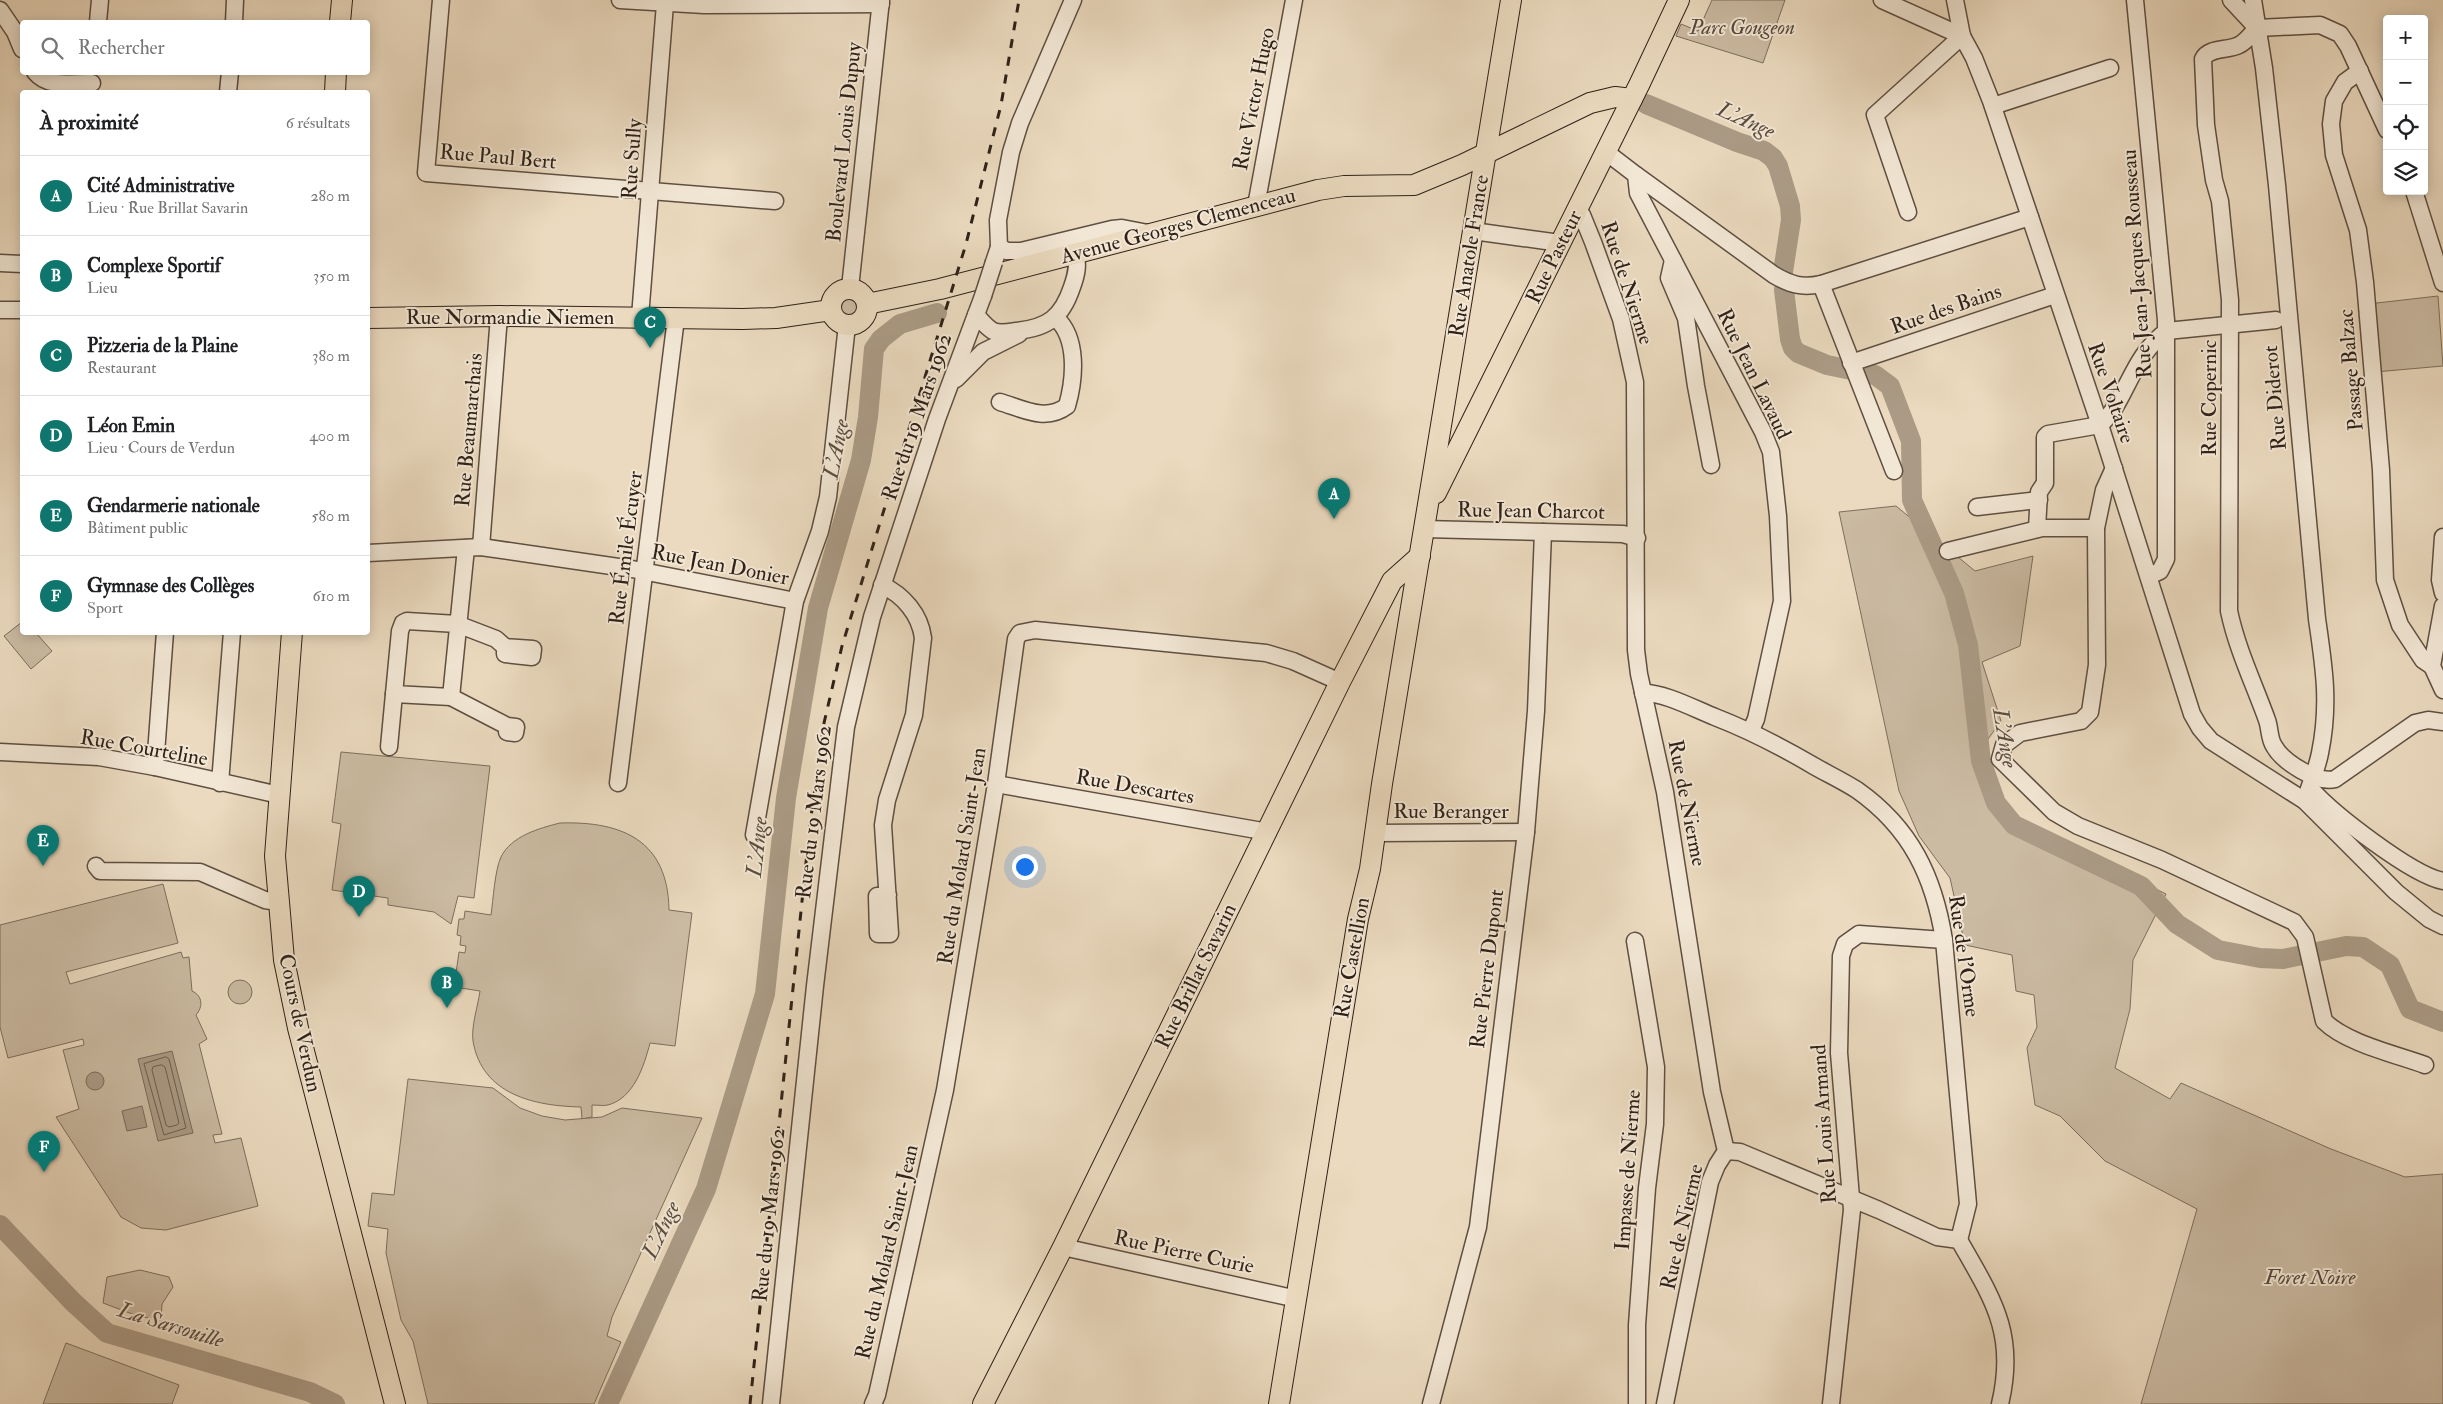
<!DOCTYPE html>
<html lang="fr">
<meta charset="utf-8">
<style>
:root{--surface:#fff;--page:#f6f6f6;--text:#202124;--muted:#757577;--line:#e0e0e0;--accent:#0f766e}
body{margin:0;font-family:"IM FELL Double Pica",serif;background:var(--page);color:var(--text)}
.controls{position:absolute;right:15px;top:15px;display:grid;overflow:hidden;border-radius:5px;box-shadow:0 2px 12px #0003}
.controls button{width:45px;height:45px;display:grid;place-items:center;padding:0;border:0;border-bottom:1px solid var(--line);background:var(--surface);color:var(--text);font:25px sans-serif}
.you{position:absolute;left:1024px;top:866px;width:18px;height:18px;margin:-12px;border:4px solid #fff;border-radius:50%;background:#1a73e8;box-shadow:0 0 0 8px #1a73e833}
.badge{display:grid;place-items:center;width:32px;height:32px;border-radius:50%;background:var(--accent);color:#fff;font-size:16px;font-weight:700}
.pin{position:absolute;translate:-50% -41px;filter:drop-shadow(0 1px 2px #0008)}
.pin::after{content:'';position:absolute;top:26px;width:18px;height:15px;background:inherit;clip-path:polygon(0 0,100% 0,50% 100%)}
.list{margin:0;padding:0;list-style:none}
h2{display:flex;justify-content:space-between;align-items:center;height:65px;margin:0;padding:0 20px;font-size:21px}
h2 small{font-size:16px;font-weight:400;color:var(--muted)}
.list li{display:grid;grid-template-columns:32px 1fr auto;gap:15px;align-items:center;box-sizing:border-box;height:80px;padding:0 20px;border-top:1px solid var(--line)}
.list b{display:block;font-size:19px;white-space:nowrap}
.list p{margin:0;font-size:16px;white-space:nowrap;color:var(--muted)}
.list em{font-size:16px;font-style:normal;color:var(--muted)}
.icon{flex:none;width:28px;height:28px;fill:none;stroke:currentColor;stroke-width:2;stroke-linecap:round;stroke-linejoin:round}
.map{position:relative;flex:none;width:2443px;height:1404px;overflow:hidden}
.search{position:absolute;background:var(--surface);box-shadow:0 2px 12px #0003;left:20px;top:20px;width:350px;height:55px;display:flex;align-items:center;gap:12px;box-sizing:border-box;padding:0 18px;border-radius:5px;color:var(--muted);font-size:19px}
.panel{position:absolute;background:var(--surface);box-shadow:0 2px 12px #0003;left:20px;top:90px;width:350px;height:545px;border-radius:5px}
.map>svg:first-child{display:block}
</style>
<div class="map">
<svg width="2443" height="1404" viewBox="0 0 2443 1404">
<rect width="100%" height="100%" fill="#ebdabf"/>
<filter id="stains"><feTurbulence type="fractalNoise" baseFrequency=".004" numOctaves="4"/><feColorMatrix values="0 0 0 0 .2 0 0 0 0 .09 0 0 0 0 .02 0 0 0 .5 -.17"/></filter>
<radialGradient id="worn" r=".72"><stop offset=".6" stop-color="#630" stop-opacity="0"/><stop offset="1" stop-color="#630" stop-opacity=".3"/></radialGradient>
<g fill="#cbbba3" stroke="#7d6e5e">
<path d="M1712 0H1785L1763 63 1676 36 1681 24 1698 31Z"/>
<path d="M2438 296 2443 366 2375 372 2368 304Z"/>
<circle cx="848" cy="307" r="9"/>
<path d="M1896 506 1975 571 2033 556 2020 646 1982 662 2001 721 1986 742 1996 792 2022 822 2166 894 2133 960 2130 1009 2115 1068 2170 1099 2181 1083 2331 1149 2405 1177 2443 1174V1404H2141L2197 1209 2105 1161 2060 1116 2035 1105 2027 1048 2037 1027 2034 995 2016 991 2012 955 1965 945 1950 878 1919 836 1899 791 1839 512Z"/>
<path d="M22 622V632L36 633 52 651 31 669 4 636Z"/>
<path d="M341 752 490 766 474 898 458 896 451 924 434 912 388 905V898L332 890 341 824 332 822Z"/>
<path d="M560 823C623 821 668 841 669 910L692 913 675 1046 650 1043C644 1066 634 1098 608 1105 603 1106 597 1105 592 1105V1117L582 1119 581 1107C535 1106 482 1095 473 1041 471 1026 478 1006 480 991L454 987 459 952 465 953 466 946 460 945 461 936 457 935 459 919H464L465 911 491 915C493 901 495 869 501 857 511 836 540 828 560 823Z"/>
<path d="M163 884 178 943 66 972 70 984 181 952 183 958 189 957 192 991C203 996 203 1007 196 1015L207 1039 199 1044 222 1134 213 1135 215 1143 241 1138 258 1206 166 1230 141 1228 121 1217 56 1117 79 1109 63 1050 84 1045 83 1039 8 1058 0 1027V925Z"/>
<circle cx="240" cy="992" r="12"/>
<path d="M408 1079 493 1088 520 1108 542 1116 565 1120 602 1117 622 1108 702 1118 612 1317 607 1336 621 1342 594 1404H428L413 1341 401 1320 386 1253 388 1229 368 1226 372 1193 394 1195Z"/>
<path d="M140 1270 169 1277 173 1287 162 1304 161 1321 135 1315 103 1303 107 1277Z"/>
<path d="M66 1343 179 1385 172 1404H43Z"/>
</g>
<g fill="#ab9b86" stroke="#796a5a">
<path d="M172 1051 193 1133 158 1141 138 1059Z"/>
<circle cx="95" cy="1081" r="9"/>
<path d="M142 1106 147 1127 127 1131 122 1111Z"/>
</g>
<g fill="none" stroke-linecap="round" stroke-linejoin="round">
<g stroke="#6d5e4f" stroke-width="1">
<path d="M166 1057 169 1059 186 1128 164 1135 144 1064Z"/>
<path d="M162 1065 165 1067 179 1123 177 1125 169 1127 166 1125 152 1070 153 1067Z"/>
</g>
<g stroke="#ab9b86" stroke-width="20">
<path d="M1646 104 1737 142 1764 151 1773 158 1778 166 1790 206 1791 220 1783 272"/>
<path d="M1784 290 1790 339 1793 348 1798 353 1827 365 1875 375 1890 386 1911 441 1912 500 1954 593 1968 645 1981 761 1996 803 2014 825 2141 886 2177 924 2218 950 2260 958 2283 959 2346 946 2363 947 2390 965 2410 1009 2443 1022"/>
<path d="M0 1225 73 1302 107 1333 310 1392 335 1404"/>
<path d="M608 1404 706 1189 765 994 786 798 818 608 861 460 868 417 874 349 881 339 900 324 937 313"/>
</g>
<defs>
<g id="minor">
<path d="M441 0 426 173 775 201"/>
<path d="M620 0 704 5 881 4"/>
<path d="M1882 0 1962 36 1974 58 1991 101 2100 425 2192 714 2200 728 2211 741 2305 801 2396 892 2429 919 2443 926"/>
<path d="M1955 0 1962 36"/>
<path d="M2135 0 2166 320V559L2160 571 2149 576"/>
<path d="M2231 0 2257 28"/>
<path d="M2253 0 2264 68 2277 185 2317 619C2324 667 2330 704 2320 753 2317 769 2310 784 2305 801"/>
<path d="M0 10 15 32 22 49"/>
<path d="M98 22 100 0"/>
<path d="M234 22 235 0"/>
<path d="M2257 28C2252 33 2246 42 2239 45 2228 51 2209 47 2203 59L2206 125 2214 180 2220 201 2230 300 2229 611C2237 649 2254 684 2267 720 2270 728 2269 739 2274 746 2282 761 2317 784 2335 779L2415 723 2428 720 2443 722"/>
<path d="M2257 28 2320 25 2340 34 2348 46 2387 130"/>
<path d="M2360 71 2345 82 2334 101 2331 124 2334 155 2358 230 2365 282 2381 470 2385 580 2400 625 2423 660 2432 666"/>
<path d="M35 72C49 89 73 82 92 83"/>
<path d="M228 92 230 72"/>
<path d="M1993 106 2110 68"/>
<path d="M1606 152 1636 175 1638 193 1763 432 1771 452 1778 516 1782 601 1756 719 1751 730"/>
<path d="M1636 175 1774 275C1791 285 1802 288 1821 284L2030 217"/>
<path d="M2414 191 2443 283"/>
<path d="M1256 206 1294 0"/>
<path d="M1577 209 1582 215 1593 242 1621 319 1635 382 1636 650 1639 674 1665 792 1712 1092 1726 1151 1717 1165 1710 1182 1665 1404"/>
<path d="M1908 212 1875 115 1962 36"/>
<path d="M1473 231 1560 243"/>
<path d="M999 247 1007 251H1021L1112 229 1122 228 1148 233"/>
<path d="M1673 260 1669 278 1686 318 1696 386 1711 465"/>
<path d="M994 262 999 247 998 220 1011 152 1020 123 1073 0"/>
<path d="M0 263 22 264"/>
<path d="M1821 284 1894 471"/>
<path d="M850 288 881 0"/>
<path d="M0 310H22"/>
<path d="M976 315C981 320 986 327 993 331 1000 334 1009 332 1016 331 1048 328 1062 317 1072 287 1076 276 1079 265 1075 253"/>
<path d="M640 317 665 4"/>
<path d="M1851 363 2055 295"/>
<path d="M956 379 983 352 1019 334"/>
<path d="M1000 402C1023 409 1046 422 1067 406 1075 378 1078 338 1056 318"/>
<path d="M2114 468 2104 490 2096 528 2097 665 2090 712 2081 721 2020 733 2004 745 2000 759 2054 812 2078 826 2162 860 2294 922 2305 937 2324 1021C2346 1043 2395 1054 2425 1065"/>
<path d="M1977 507 2039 500"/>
<path d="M1424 529 1623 534 1637 538"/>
<path d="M2037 529 2039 492 2045 483V437L2048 434 2100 425C2105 420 2111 414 2115 407 2131 380 2140 350 2167 331L2276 320"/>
<path d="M2443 537 2440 580 2443 593"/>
<path d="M481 547 499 316"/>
<path d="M466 548 451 697 394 694 400 631 403 623 407 621 457 624 496 639 505 647 533 649 532 657 505 654V647"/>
<path d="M1948 551 2042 528H2096"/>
<path d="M368 553 481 547 632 569 795 601"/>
<path d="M882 585C903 595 920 614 923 638L914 715 887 800 883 825 890 934H878L877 896 888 895"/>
<path d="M2443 606 2432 666 2443 690"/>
<path d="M1643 693C1663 692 1695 709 1715 717 1751 731 1780 746 1814 766 1828 774 1843 781 1857 790 1911 828 1934 877 1944 940L1968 1204 1959 1240"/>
<path d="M451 697 507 726 516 727 515 733 507 732V726"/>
<path d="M389 747 394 694"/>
<path d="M0 752 99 757 155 767 279 795"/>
<path d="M155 767 165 632"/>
<path d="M220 783 232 632"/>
<path d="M618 783 676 318"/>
<path d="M996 784 1268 832"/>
<path d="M2311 789C2333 814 2412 875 2443 881"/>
<path d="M1376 833 1526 832"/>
<path d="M754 835 795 601 820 531 828 497 847 325"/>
<path d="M96 866 100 871 200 872 265 900 278 902"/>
<path d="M1635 941 1656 1067 1655 1124 1647 1188 1637 1325V1404"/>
<path d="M1726 1151 1740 1152 1879 1210 1937 1237 1959 1240"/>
<path d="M1959 1240C1992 1298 2017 1333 2000 1404"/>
<path d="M1063 1247 1297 1299"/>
<path d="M771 1404 815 986 846 727 872 617 937 419 983 296"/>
<path d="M873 1404 877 1395 945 1090 996 784 1016 639 1020 633 1035 630 1266 653 1293 661 1340 682"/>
<path d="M1431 1404 1478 1227 1526 832 1536 711 1543 532"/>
<path d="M1831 1404 1852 1210 1839 1053 1841 956 1845 944 1859 934 1944 940"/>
</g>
<g id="major">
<path d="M340 22 342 0"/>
<path d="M335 92 336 72"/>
<circle cx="849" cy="307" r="18"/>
<path d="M867 304 940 289 1318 190 1344 186 1414 185 1462 165 1590 103 1615 97 1632 99"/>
<path d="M368 318 499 316 743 319 776 318 831 310"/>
<path d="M1436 493 1640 83 1679 0"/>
<path d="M292 632 275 856 284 960 298 1028 395 1404"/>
<path d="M983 1404 1063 1247 1340 682 1392 581 1420 556"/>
<path d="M1279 1404 1358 919 1370 869 1382 784 1511 0"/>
</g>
</defs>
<use href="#minor" stroke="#5e4f42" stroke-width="19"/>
<use href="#major" stroke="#2f2118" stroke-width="22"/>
<use href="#minor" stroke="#f2e7d5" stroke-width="16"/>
<use href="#major" stroke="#ebdabf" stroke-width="20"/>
<path stroke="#2f2118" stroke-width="3" stroke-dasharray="9 9" stroke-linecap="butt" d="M750 1404 810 824 824 723 842 646 966 244 1001 105 1019 0"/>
<defs>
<path id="minor-bridge" d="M983 296 994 262"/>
</defs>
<use href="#minor-bridge" stroke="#5e4f42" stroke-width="19" stroke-linecap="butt"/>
<use href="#minor-bridge" stroke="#f2e7d5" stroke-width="16"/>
</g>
<g text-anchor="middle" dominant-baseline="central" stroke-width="4" stroke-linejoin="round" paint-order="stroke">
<g font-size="21" font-style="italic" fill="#56483b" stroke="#f2e7d5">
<text x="1742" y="27">Parc Gougeon</text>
<text x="2310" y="1277">Foret Noire</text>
</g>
<g font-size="21" fill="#2f2118" stroke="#f2e7d5">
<text transform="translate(1254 99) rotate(-79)">Rue Victor Hugo</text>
<text transform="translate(844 142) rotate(-84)">Boulevard Louis Dupuy</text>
<text transform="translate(498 157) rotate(5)">Rue Paul Bert</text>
<text transform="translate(632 159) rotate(-86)">Rue Sully</text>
<text transform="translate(1178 226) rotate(-15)">Avenue Georges Clemenceau</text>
<text transform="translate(1469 256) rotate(-81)">Rue Anatole France</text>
<text transform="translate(1554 257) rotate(-64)">Rue Pasteur</text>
<text transform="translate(2137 264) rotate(-94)">Rue Jean-Jacques Rousseau</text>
<text transform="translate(1627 283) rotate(72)">Rue de Nierme</text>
<text transform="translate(1946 309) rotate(-19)">Rue des Bains</text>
<text x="510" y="317">Rue Normandie Niemen</text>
<text transform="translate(2351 370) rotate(-95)">Passage Balzac</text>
<text transform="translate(1754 374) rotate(64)">Rue Jean Lavaud</text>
<text transform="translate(2111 393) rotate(71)">Rue Voltaire</text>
<text transform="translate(2209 398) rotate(-90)">Rue Copernic</text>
<text transform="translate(2275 398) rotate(-95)">Rue Diderot</text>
<text transform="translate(917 417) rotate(-71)">Rue du 19 Mars 1962</text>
<text transform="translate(469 430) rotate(-85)">Rue Beaumarchais</text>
<text transform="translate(1531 511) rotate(1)">Rue Jean Charcot</text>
<text transform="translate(626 548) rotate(-83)">Rue Émile Écuyer</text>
<text transform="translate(720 565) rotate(11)">Rue Jean Donier</text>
<text transform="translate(144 748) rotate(10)">Rue Courteline</text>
<text transform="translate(1135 787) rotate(10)">Rue Descartes</text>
<text transform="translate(1687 803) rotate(79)">Rue de Nierme</text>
<text x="1451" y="811">Rue Beranger</text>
<text transform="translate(814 812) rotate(-83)">Rue du 19 Mars 1962</text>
<text transform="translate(962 856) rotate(-81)">Rue du Molard Saint-Jean</text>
<text transform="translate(1964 956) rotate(82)">Rue de l'Orme</text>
<text transform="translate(1352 958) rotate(-80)">Rue Castellion</text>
<text transform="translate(1487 969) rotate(-83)">Rue Pierre Dupont</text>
<text transform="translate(1196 976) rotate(-64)">Rue Brillat Savarin</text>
<text transform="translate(300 1023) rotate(78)">Cours de Verdun</text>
<text transform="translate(1824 1124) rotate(-94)">Rue Louis Armand</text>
<text transform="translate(1628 1170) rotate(-86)">Impasse de Nierme</text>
<text transform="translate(769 1215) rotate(-84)">Rue du 19 Mars 1962</text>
<text transform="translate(1682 1227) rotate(-77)">Rue de Nierme</text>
<text transform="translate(887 1252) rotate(-77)">Rue du Molard Saint-Jean</text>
<text transform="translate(1184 1252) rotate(12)">Rue Pierre Curie</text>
</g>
<g font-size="22" font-style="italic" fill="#5a4c3e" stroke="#f2e7d5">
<text transform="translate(1746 120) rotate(24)">L'Ange</text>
<text transform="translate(836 449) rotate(-79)">L'Ange</text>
<text transform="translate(2005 738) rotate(80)">L'Ange</text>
<text transform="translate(757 847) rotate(-84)">L'Ange</text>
<text transform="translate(661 1230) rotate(-65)">L'Ange</text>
<text transform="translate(171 1325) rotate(17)">La Sarsouille</text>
</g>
</g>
<rect width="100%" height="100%" filter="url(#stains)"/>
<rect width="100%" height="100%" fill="url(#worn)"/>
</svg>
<div class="controls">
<button>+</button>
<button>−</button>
<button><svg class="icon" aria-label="locate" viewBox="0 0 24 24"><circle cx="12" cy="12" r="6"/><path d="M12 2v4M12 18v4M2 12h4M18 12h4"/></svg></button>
<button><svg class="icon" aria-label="layers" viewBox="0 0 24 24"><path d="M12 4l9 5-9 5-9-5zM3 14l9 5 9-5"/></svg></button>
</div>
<div class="you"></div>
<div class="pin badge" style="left:1334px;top:519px">A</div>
<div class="pin badge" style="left:447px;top:1008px">B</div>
<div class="pin badge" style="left:650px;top:348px">C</div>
<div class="pin badge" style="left:359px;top:917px">D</div>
<div class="pin badge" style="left:43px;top:866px">E</div>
<div class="pin badge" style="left:44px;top:1172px">F</div>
<div class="search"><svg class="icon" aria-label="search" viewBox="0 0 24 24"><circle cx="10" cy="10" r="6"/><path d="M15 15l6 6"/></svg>Rechercher</div>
<section class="panel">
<h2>À proximité<small>6 résultats</small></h2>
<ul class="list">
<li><span class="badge">A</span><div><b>Cité Administrative</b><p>Lieu · Rue Brillat Savarin</p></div><em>280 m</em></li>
<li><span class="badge">B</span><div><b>Complexe Sportif</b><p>Lieu</p></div><em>350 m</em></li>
<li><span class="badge">C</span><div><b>Pizzeria de la Plaine</b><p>Restaurant</p></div><em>380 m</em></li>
<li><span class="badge">D</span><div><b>Léon Emin</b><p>Lieu · Cours de Verdun</p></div><em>400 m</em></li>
<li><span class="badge">E</span><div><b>Gendarmerie nationale</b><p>Bâtiment public</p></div><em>580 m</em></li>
<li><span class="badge">F</span><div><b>Gymnase des Collèges</b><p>Sport</p></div><em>610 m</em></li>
</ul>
</section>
</div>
